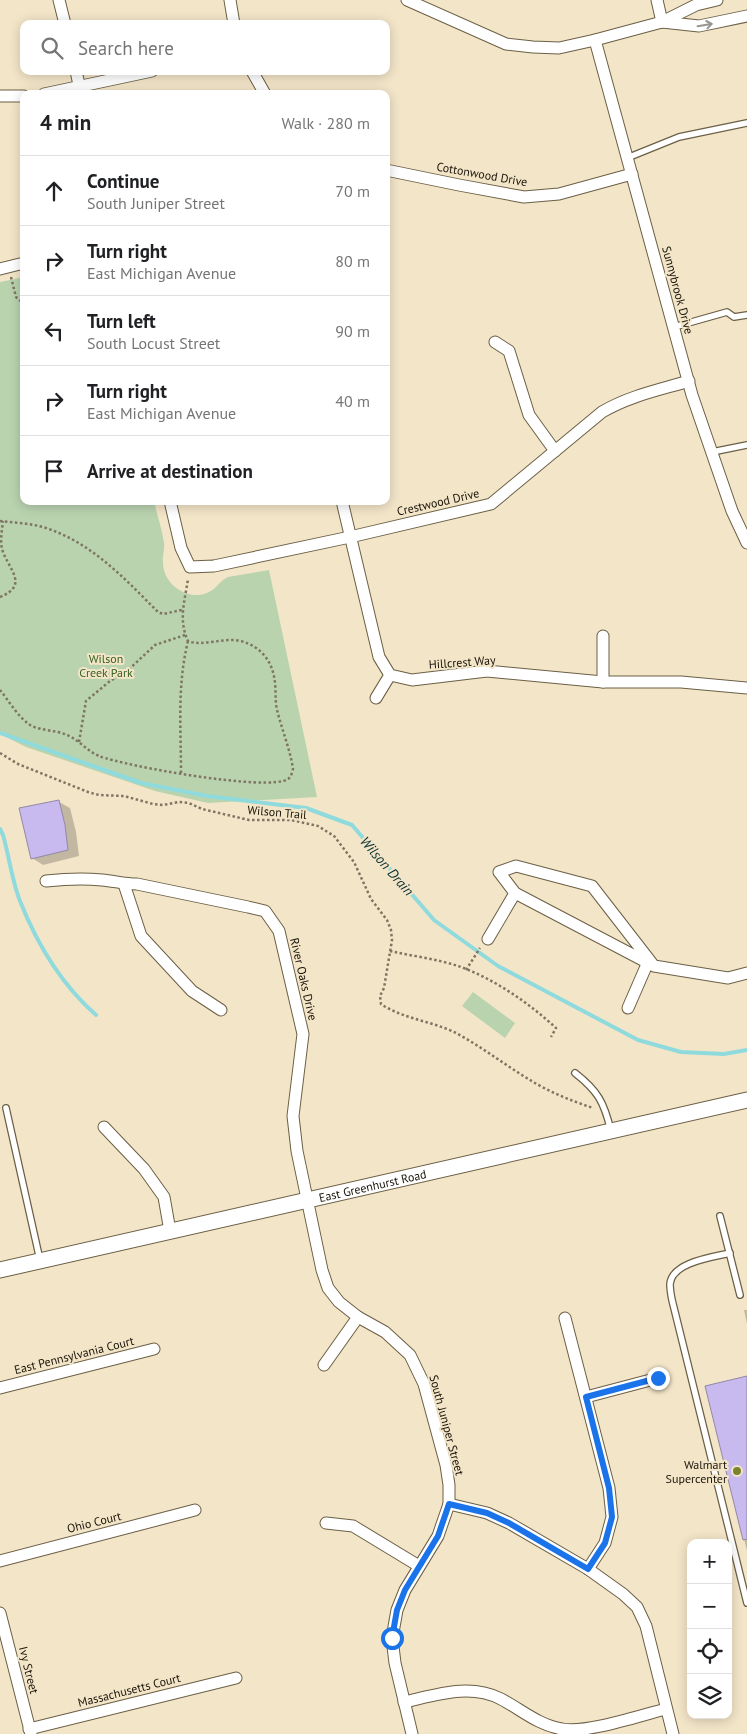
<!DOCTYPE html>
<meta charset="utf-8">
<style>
:root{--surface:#fff;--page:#f6f6f6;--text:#202124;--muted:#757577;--line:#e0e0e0}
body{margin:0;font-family:"PT Sans",sans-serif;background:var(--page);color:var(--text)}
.controls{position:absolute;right:15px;bottom:15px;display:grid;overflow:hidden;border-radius:10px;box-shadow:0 2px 12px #0003}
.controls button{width:45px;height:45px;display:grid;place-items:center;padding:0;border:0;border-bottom:1px solid var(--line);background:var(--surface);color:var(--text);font:25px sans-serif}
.stop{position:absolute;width:15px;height:15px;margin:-11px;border:4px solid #1a73e8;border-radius:50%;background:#fff}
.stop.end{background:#1a73e8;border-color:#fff;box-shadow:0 1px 5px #0008}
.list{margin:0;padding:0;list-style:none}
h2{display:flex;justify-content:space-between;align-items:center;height:65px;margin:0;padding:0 20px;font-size:21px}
h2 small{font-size:16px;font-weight:400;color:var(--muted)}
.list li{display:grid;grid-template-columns:32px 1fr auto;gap:15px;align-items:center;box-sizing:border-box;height:70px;padding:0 20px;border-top:1px solid var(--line)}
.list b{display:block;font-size:19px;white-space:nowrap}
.list p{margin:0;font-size:16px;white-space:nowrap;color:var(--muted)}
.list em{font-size:16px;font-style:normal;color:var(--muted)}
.icon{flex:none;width:28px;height:28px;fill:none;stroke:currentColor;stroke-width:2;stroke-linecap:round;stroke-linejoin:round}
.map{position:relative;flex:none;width:747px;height:1734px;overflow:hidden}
.search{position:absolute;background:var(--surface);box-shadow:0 2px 12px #0003;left:20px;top:20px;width:370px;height:55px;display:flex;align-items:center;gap:12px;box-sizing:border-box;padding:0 18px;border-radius:10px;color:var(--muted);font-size:19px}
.panel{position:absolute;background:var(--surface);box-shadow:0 2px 12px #0003;left:20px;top:90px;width:370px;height:415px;border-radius:10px}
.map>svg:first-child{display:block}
</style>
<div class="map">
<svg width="747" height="1734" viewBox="0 0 747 1734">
<rect width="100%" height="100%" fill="#f3e5c8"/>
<g fill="#b9d3af">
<path d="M24 277V501H154C157 515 162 529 164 543 165 550 162 556 163 562 163 581 180 596 199 595 216 593 217 582 228 577L269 570 317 797 208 803 155 791 26 747 0 734V282Z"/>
<path d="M473 992 515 1023 505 1038 462 1006Z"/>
</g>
<g fill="#0003">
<path d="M59 802 70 808 76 832 79 856 43 865 32 858Z"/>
<path d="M744 1310H747V1324Z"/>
<path d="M747 1377V1551L707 1387Z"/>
</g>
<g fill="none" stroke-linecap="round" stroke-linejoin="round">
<g stroke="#8fdadd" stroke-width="4">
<path d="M0 733 141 783 207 796 306 808 352 825 434 920 498 966 638 1040 681 1052 724 1054 747 1050"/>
<path d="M0 829 3 835C9 856 12 881 20 901 37 944 62 985 96 1015"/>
</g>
</g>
<g fill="#c8baee" stroke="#9189a5">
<path d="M59 800 65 825 68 850 31 859 19 808Z"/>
<path d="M747 1376V1539L743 1540 705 1386Z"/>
</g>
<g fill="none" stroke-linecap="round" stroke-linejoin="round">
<defs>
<g id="service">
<path d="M627 158 679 137 747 123"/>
<path d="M674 327 727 312 734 317 747 315"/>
<path d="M712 452 747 445"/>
<path d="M575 1073C598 1091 604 1102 611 1131"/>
<path d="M6 1108 40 1260"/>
<path d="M720 1216 740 1295"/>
<path d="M730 1253C713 1257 672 1262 670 1284 670 1289 671 1295 672 1300L747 1603"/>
</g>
<g id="minor">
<path d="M59 0 65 24"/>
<path d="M230 0 234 24"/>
<path d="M407 0 506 44 533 47 559 48 595 40 662 22 696 5 717 0"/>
<path d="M657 0 662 22"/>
<path d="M662 22 699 26 747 16"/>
<path d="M595 40 692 395 732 511 747 543"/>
<path d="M76 71 81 94"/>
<path d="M252 71 265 94"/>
<path d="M44 94 152 71"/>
<path d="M0 96H24"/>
<path d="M386 170 459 185 524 197 559 194 632 174"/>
<path d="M0 269 24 263"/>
<path d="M495 342 509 351 529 415 555 451"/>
<path d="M170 501 181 548 190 567 214 566 350 537 491 504 602 412C629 396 659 390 689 381"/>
<path d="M342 501 379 657 390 675 412 680 487 671 603 682H681L747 688"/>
<path d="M603 636V682"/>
<path d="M376 698 390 675"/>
<path d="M46 881C64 879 83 878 102 880 114 881 125 884 137 884L248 907 265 911 279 931 303 1034 293 1116 297 1151 322 1270 328 1288 339 1302 358 1317 385 1332 410 1355 424 1384 446 1465 449 1485V1504L438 1536 405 1590 397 1610 392 1638 395 1663 412 1734"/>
<path d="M124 884 141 936 192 991 221 1010"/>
<path d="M488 939 515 893"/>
<path d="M654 966 592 886 516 866 499 872 515 893 654 966 728 978 747 973"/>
<path d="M628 1008 648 962"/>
<path d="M104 1127 144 1169 164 1197 170 1231"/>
<path d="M565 1318 609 1488 612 1517 605 1543 588 1569"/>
<path d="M324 1365 358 1317"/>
<path d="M0 1388 154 1349"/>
<path d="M586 1397 658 1378"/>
<path d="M449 1504 487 1513 509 1523 588 1569 623 1594 637 1607 646 1626 673 1734"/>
<path d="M326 1523 353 1526 419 1566"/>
<path d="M0 1561 195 1510"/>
<path d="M0 1613 31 1734"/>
<path d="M404 1702C436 1695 470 1683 501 1699 522 1710 538 1725 562 1729 586 1734 641 1715 666 1709"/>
<path d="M29 1729 236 1678"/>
</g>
<g id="secondary">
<path id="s1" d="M0 1270 747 1100"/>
</g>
</defs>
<use href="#service" stroke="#6b5f45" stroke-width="8"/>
<use href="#minor" stroke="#6b5f45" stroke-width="13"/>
<use href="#secondary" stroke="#6b5f45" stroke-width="17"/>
<g stroke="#7e7562" stroke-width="2.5" stroke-dasharray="2.5 2.5" stroke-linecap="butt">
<path d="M11 277 16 297 24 304"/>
<path d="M0 521C15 523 31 523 46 528 92 543 125 579 158 612L163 614 182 610"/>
<path d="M0 597C30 585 8 569 2 549 0 540 2 530 3 521"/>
<path d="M0 690C9 701 18 717 30 725 41 731 56 730 67 735 79 740 87 751 99 756 125 766 268 792 288 779 291 777 292 773 293 769 290 749 282 730 277 710 275 701 276 692 275 683 273 662 262 647 241 641 224 637 202 647 188 641 178 620 185 600 188 579"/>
<path d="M79 742 86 701 110 681 126 672 155 645 185 635"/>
<path d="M0 753 18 764 88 792 99 795 124 796 153 804 163 805 179 802 189 803 202 809 249 820H291L318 826 334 836 354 862 371 899 387 920 391 930 392 940 384 988 380 996 381 1004C403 1019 432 1021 456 1033 482 1047 505 1065 530 1080 549 1092 572 1101 593 1108"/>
<path d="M181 773C181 727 177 686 188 641"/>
<path d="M390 951C412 956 437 959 458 966 493 978 529 1003 556 1028L551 1037"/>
<path d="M466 970 480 948"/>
</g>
<use href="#service" stroke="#fff" stroke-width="5.5"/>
<use href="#minor" stroke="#fff" stroke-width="11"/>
<use href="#secondary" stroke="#fff" stroke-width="15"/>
</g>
<defs><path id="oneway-shaft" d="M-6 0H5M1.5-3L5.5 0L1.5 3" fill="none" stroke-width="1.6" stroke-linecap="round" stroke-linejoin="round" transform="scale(1.25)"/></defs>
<use stroke="#979590" href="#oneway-shaft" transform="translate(705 25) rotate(-9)"/>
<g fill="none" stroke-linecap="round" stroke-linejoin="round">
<path stroke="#1a73e8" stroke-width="6" d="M392 1638 397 1610 405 1590 438 1536 449 1504 487 1513 509 1523 588 1569 605 1543 612 1517 609 1488 586 1397 658 1378"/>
</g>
<circle fill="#7a822e" stroke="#f3e5c8" stroke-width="2" cx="737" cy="1471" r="5"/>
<g text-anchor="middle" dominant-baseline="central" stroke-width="4" stroke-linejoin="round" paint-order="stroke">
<g font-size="12" fill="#181309" stroke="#f3e5c8">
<text transform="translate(482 174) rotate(10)">Cottonwood Drive</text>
<text transform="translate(678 290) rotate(75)">Sunnybrook Drive</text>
<text transform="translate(438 502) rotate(-13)">Crestwood Drive</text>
<text transform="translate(462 662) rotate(-4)">Hillcrest Way</text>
<text transform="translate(277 812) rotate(5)">Wilson Trail</text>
<text transform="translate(304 979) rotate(77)">River Oaks Drive</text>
<text stroke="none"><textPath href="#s1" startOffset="382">East Greenhurst Road</textPath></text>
<text transform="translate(74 1355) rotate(-14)">East Pennsylvania Court</text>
<text transform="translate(447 1425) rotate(75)">South Juniper Street</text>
<text transform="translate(94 1522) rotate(-14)">Ohio Court</text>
<text transform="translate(29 1670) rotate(76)">Ivy Street</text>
<text transform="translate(129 1690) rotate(-14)">Massachusetts Court</text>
</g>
<g font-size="12" fill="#366122" stroke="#f3e5c8">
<text x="106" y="658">Wilson<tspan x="106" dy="14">Creek Park</tspan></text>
</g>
<g font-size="12" fill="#181309" stroke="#f3e5c8" text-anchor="end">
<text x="727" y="1464">Walmart<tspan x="727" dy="14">Supercenter</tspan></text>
</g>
<g font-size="14" font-style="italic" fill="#0a3132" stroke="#f3e5c8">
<text transform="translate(387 866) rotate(49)">Wilson Drain</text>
</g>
</g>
</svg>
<div class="controls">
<button>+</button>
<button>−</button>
<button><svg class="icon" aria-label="locate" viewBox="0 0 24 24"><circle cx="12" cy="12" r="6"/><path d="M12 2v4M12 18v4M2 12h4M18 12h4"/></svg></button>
<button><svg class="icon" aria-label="layers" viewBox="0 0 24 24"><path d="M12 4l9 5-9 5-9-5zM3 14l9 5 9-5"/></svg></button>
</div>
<div class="stop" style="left:392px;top:1638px"></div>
<div class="stop end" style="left:658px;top:1378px"></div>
<div class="search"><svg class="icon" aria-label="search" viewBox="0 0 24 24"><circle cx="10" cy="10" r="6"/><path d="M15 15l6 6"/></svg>Search here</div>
<section class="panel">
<h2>4 min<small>Walk · 280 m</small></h2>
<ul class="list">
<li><svg class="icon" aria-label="ahead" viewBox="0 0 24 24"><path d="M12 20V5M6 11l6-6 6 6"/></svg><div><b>Continue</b><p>South Juniper Street</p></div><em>70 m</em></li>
<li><svg class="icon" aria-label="right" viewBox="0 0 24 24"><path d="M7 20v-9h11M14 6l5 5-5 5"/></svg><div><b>Turn right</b><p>East Michigan Avenue</p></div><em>80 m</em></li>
<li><svg class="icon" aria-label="left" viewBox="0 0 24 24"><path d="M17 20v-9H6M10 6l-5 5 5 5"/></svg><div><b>Turn left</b><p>South Locust Street</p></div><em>90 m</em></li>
<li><svg class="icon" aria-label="right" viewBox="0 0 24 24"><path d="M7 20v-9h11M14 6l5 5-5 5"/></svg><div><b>Turn right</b><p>East Michigan Avenue</p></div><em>40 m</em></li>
<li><svg class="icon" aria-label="arrive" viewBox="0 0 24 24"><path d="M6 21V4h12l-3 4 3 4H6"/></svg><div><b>Arrive at destination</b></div></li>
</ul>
</section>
</div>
